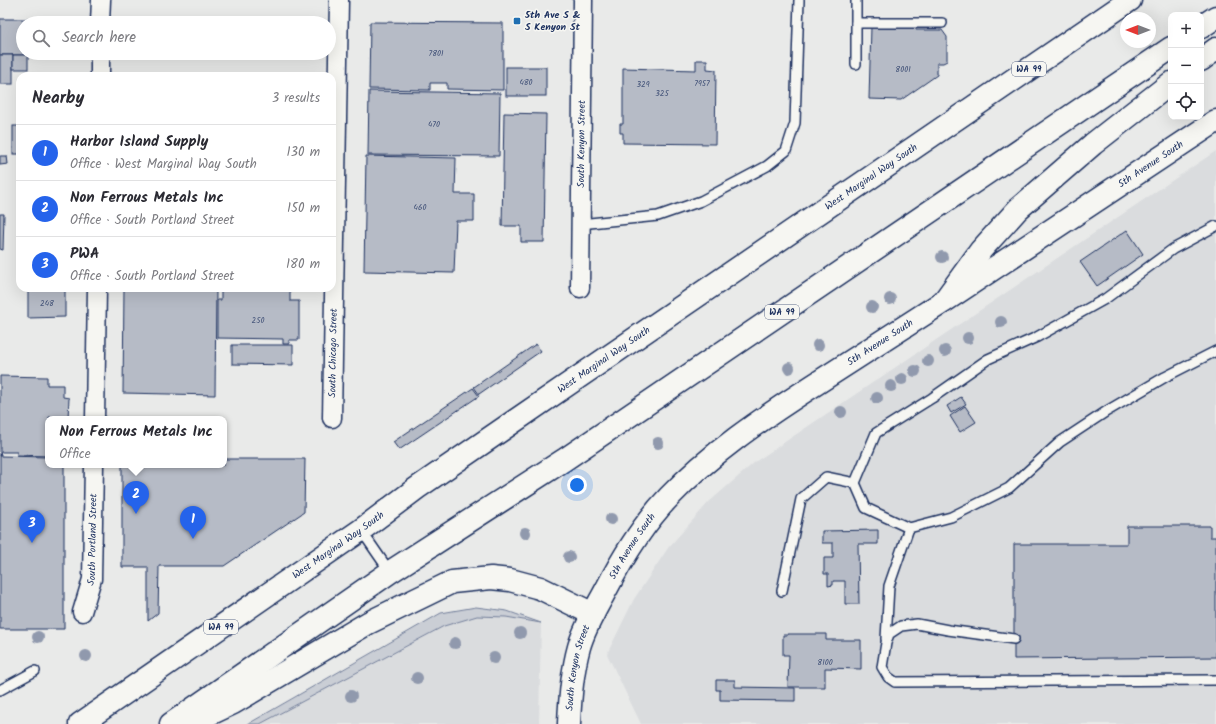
<!DOCTYPE html>
<meta charset="utf-8">
<style>
:root{--surface:#fff;--page:#f2f2f3;--text:#2b2b33;--muted:#7c7c81;--line:#e1e1e2;--accent:#2563eb}
body{margin:0;font-family:Kalam,sans-serif;background:var(--page);color:var(--text)}
.controls{position:absolute;right:12px;top:12px;display:grid;overflow:hidden;border-radius:8px;box-shadow:0 4px 16px #0002}
.controls button{width:36px;height:36px;display:grid;place-items:center;padding:0;border:0;border-bottom:1px solid var(--line);background:var(--surface);color:var(--text);font:20px sans-serif}
.compass{position:absolute;left:1120px;top:12px;width:36px;height:36px;border-radius:50%;background:var(--surface);box-shadow:0 4px 16px #0002;rotate:270deg}
.you{position:absolute;left:577px;top:485px;width:14px;height:14px;margin:-10px;border:3px solid #fff;border-radius:50%;background:#1a73e8;box-shadow:0 0 0 6px #1a73e833}
.badge{display:grid;place-items:center;width:26px;height:26px;border-radius:50%;background:var(--accent);color:#fff;font-size:13px;font-weight:700}
.pin{position:absolute;translate:-50% -33px;filter:drop-shadow(0 1px 2px #0008)}
.pin::after{content:'';position:absolute;top:21px;width:14px;height:12px;background:inherit;clip-path:polygon(0 0,100% 0,50% 100%)}
.popup{position:absolute;left:45px;top:416px;width:182px;height:52px;box-sizing:border-box;display:grid;place-content:center;border-radius:8px;background:var(--surface);filter:drop-shadow(0 1px 3px #0005);font-size:13px;white-space:nowrap;color:var(--muted)}
.popup b{font-size:15px;color:var(--text)}
.popup::after{content:'';position:absolute;left:50%;top:100%;margin-left:-8px;border:8px solid transparent;border-top-color:var(--surface)}
.list{margin:0;padding:0;list-style:none}
h2{display:flex;justify-content:space-between;align-items:center;height:52px;margin:0;padding:0 16px;font-size:17px}
h2 small{font-size:13px;font-weight:400;color:var(--muted)}
.list li{display:grid;grid-template-columns:26px 1fr auto;gap:12px;align-items:center;box-sizing:border-box;height:56px;padding:0 16px;border-top:1px solid var(--line)}
.list b{display:block;font-size:15px;white-space:nowrap}
.list p{margin:0;font-size:13px;white-space:nowrap;color:var(--muted)}
.list em{font-size:13px;font-style:normal;color:var(--muted)}
.icon{flex:none;width:22px;height:22px;fill:none;stroke:currentColor;stroke-width:2;stroke-linecap:round;stroke-linejoin:round}
.map{position:relative;flex:none;width:1216px;height:724px;overflow:hidden}
.search{position:absolute;background:var(--surface);box-shadow:0 4px 16px #0002;left:16px;top:16px;width:320px;height:44px;display:flex;align-items:center;gap:10px;box-sizing:border-box;padding:0 14px;border-radius:22px;color:var(--muted);font-size:15px}
.panel{position:absolute;background:var(--surface);box-shadow:0 4px 16px #0002;left:16px;top:72px;width:320px;height:220px;border-radius:12px}
.map>svg:first-child{display:block}
</style>
<div class="map">
<svg width="1216" height="724" viewBox="0 0 1216 724">
<rect width="100%" height="100%" fill="#e9eae9"/>
<filter id="ink" filterUnits="userSpaceOnUse"><feTurbulence type="fractalNoise" baseFrequency=".025" numOctaves="2"/><feDisplacementMap in="SourceGraphic" scale="8" xChannelSelector="R" yChannelSelector="G"/><feConvolveMatrix kernelMatrix="1 2 1 2 8 2 1 2 1" color-interpolation-filters="sRGB"/></filter>
<g filter="url(#ink)">
<g fill="#dadcde">
<path d="M1216 151V724H641L607 654 634 599 668 548 709 502 755 462Z"/>
<path d="M477 616 506 617 541 623 539 724H260L444 626Z"/>
</g>
<path fill="#caced5" stroke="#727e9a" d="M476 607 507 611 541 623 506 617 477 616 444 626 260 724H248L441 613Z"/>
<g fill="#b6bbc6" stroke="#1b2f5e">
<path d="M0 19H28V23H23V53H28V55H0Z"/>
<path d="M370 22 503 23V90L447 89V83H430V90L369 89Z"/>
<path d="M871 27 916 28V30H942L947 37V61L943 63H937V75L901 100 869 99Z"/>
<rect x="0" y="55" width="13" height="29"/>
<rect x="13" y="55" width="15" height="14"/>
<path d="M696 60H707V69L716 70 715 144 623 143V133H620V124H623V68L696 70Z"/>
<rect x="506" y="67" width="40" height="29"/>
<path d="M369 91 500 93 499 156 368 155Z"/>
<path d="M504 113 546 114 544 242H521V226H502Z"/>
<rect x="13" y="126" width="7" height="28"/>
<path d="M0 156H7L8 164 0 165Z"/>
<path d="M366 156 456 158 455 194H474V221H456L454 273 364 271Z"/>
<path d="M0 214H4L3 250 0 249Z"/>
<path d="M1127 230 1143 254 1097 286 1080 262Z"/>
<path d="M28 288H65V317L28 318Z"/>
<path d="M124 288H216L215 395 123 393Z"/>
<path d="M221 288H290V301H299V340H289V344H283V339L217 338V300H221Z"/>
<path d="M536 344 541 351 479 394 474 387Z"/>
<path d="M232 345H293V365L232 364Z"/>
<path d="M0 376 47 377V385H63V397L69 398 68 418 49 417 48 456 17 455V452H1L0 456Z"/>
<path d="M473 388 479 396 399 450 393 442Z"/>
<path d="M961 397 966 404 951 413 947 406Z"/>
<path d="M965 406 976 422 960 432 950 416Z"/>
<path d="M0 456 48 457V465H64V629H0Z"/>
<path d="M224 459H305L304 512 224 566H159L158 613 148 621V567H122V465H224Z"/>
<path d="M1127 526H1210V537H1216V657L1014 659V544H1127Z"/>
<path d="M878 530V544H858L859 604H845V581H833V585L828 586V574H824V558H833V543H822V531Z"/>
<path d="M788 634H826V640H861V669L825 668V687H788L789 655H783V635H788Z"/>
<path d="M716 680H735V687L795 688V701L720 700V690H716Z"/>
</g>
<g fill="none" stroke-linecap="round" stroke-linejoin="round">
<defs>
<g id="service">
<path d="M856 23H942"/>
<path d="M856 64V0"/>
<path d="M580 224 658 216 701 201 767 166 786 151 795 123 799 0"/>
<path d="M1216 226 1173 249 1105 299 1037 337 988 359 932 398 876 433 855 483 866 508 909 528 951 517 1009 488 1060 442 1107 411 1165 377 1216 351"/>
<path d="M361 530 390 572"/>
<path d="M782 591 801 499 826 477 855 483"/>
<path d="M886 639 889 586 909 528"/>
<path d="M1014 639 948 630 917 624 901 626 889 634 886 643 882 667 888 677 895 682 1216 680"/>
<path d="M0 690 35 671"/>
</g>
<g id="minor">
<path d="M100 23 101 0"/>
<path d="M100 76V53"/>
<path id="s1" d="M580 288 583 0"/>
<path id="s2" d="M332 418 339 0"/>
<path d="M95 419 97 288"/>
<path id="s3" d="M82 612 92 579 94 465"/>
</g>
<g id="tertiary">
<path id="s4" d="M569 724C570 697 572 672 579 647 585 626 597 607 607 588 624 555 643 524 669 497 711 453 760 420 811 387 855 359 899 330 943 302 1034 242 1125 181 1216 121"/>
</g>
<g id="motorway">
<path d="M1201 27 1216 17"/>
<path d="M1201 60 1216 49"/>
<path d="M944 301 981 250 1018 209 1093 144 1171 83"/>
<path d="M191 723 233 703 368 623 452 582 491 578 510 580 540 588 593 614"/>
<path id="s5" d="M80 724 361 530 417 488 570 383 1130 0"/>
<path d="M171 724 390 572 564 460 1171 48"/>
</g>
</defs>
<use href="#service" stroke="#1b2f5e" stroke-width="12"/>
<use href="#minor" stroke="#1b2f5e" stroke-width="21"/>
<use href="#tertiary" stroke="#1b2f5e" stroke-width="25"/>
<use href="#motorway" stroke="#1b2f5e" stroke-width="25"/>
<use href="#service" stroke="#f6f6f2" stroke-width="9"/>
<use href="#minor" stroke="#f6f6f2" stroke-width="18"/>
<use href="#tertiary" stroke="#f6f6f2" stroke-width="22"/>
<use href="#motorway" stroke="#f6f6f2" stroke-width="22"/>
</g>
<g fill="#9099ad">
<circle cx="942" cy="257" r="6"/>
<circle cx="890" cy="299" r="6"/>
<circle cx="872" cy="307" r="6"/>
<circle cx="1001" cy="322" r="6"/>
<circle cx="968" cy="338" r="6"/>
<circle cx="818" cy="345" r="6"/>
<circle cx="945" cy="351" r="6"/>
<circle cx="928" cy="361" r="6"/>
<circle cx="789" cy="368" r="6"/>
<circle cx="915" cy="371" r="6"/>
<circle cx="902" cy="379" r="6"/>
<circle cx="891" cy="386" r="6"/>
<circle cx="877" cy="398" r="6"/>
<circle cx="841" cy="412" r="6"/>
<circle cx="658" cy="443" r="6"/>
<circle cx="611" cy="519" r="6"/>
<circle cx="525" cy="533" r="6"/>
<circle cx="569" cy="557" r="6"/>
<circle cx="520" cy="633" r="6"/>
<circle cx="38" cy="637" r="6"/>
<circle cx="455" cy="643" r="6"/>
<circle cx="86" cy="656" r="6"/>
<circle cx="494" cy="658" r="6"/>
<circle cx="417" cy="678" r="6"/>
<circle cx="351" cy="696" r="6"/>
</g>
</g>
<rect fill="#1f6fb2" stroke="#f6f6f2" stroke-width="1.5" x="513" y="17" width="8" height="8" rx="2"/>
<g text-anchor="middle" dominant-baseline="central" stroke-width="3" stroke-linejoin="round" paint-order="stroke">
<g font-size="8" fill="#425278">
<text x="436" y="53">7801</text>
<text x="903" y="69">8001</text>
<text x="526" y="82">480</text>
<text x="702" y="83">7957</text>
<text x="643" y="84">329</text>
<text x="662" y="93">325</text>
<text x="434" y="124">470</text>
<text x="420" y="207">460</text>
<text x="47" y="303">248</text>
<text x="258" y="320">250</text>
<text x="825" y="662">8100</text>
</g>
<g fill="#f6f6f2" stroke="#5d6b8a" stroke-width="1">
<rect x="1012" y="62" width="34" height="14" rx="3"/>
<rect x="765" y="305" width="34" height="14" rx="3"/>
<rect x="204" y="620" width="34" height="14" rx="3"/>
</g>
<g font-size="9" font-weight="bold" fill="#1b2f5e">
<text x="1029" y="69">WA 99</text>
<text x="782" y="312">WA 99</text>
<text x="221" y="627">WA 99</text>
</g>
<g font-size="10" font-weight="bold" fill="#1b2f5e" stroke="#f6f6f2" text-anchor="start">
<text x="525" y="15">5th Ave S &amp;<tspan x="525" dy="12">S Kenyon St</tspan></text>
</g>
<g font-size="10" fill="#1b2f5e" stroke="#f6f6f2">
<text stroke="none"><textPath href="#s1" startOffset="144">South Kenyon Street</textPath></text>
<text stroke="none"><textPath href="#s4" startOffset="840">5th Avenue South</textPath></text>
<text stroke="none"><textPath href="#s5" startOffset="962">West Marginal Way South</textPath></text>
<text stroke="none"><textPath href="#s4" startOffset="516">5th Avenue South</textPath></text>
<text stroke="none"><textPath href="#s2" startOffset="65">South Chicago Street</textPath></text>
<text stroke="none"><textPath href="#s5" startOffset="638">West Marginal Way South</textPath></text>
<text stroke="none"><textPath href="#s3" startOffset="74">South Portland Street</textPath></text>
<text stroke="none"><textPath href="#s5" startOffset="314">West Marginal Way South</textPath></text>
<text stroke="none"><textPath href="#s4" startOffset="192">5th Avenue South</textPath></text>
<text stroke="none"><textPath href="#s4" startOffset="57">South Kenyon Street</textPath></text>
</g>
</g>
</svg>
<div class="controls">
<button>+</button>
<button>−</button>
<button><svg class="icon" aria-label="locate" viewBox="0 0 24 24"><circle cx="12" cy="12" r="6"/><path d="M12 2v4M12 18v4M2 12h4M18 12h4"/></svg></button>
</div>
<svg class="compass" viewBox="-18 -18 36 36"><path d="M0-13l5 13h-10z" fill="#e53935"/><path d="M0 13l5-13h-10z" fill="#7c7c81"/></svg>
<div class="you"></div>
<div class="pin badge" style="left:193px;top:539px">1</div>
<div class="pin badge" style="left:136px;top:514px">2</div>
<div class="popup"><b>Non Ferrous Metals Inc</b>Office</div>
<div class="pin badge" style="left:32px;top:543px">3</div>
<div class="search"><svg class="icon" aria-label="search" viewBox="0 0 24 24"><circle cx="10" cy="10" r="6"/><path d="M15 15l6 6"/></svg>Search here</div>
<section class="panel">
<h2>Nearby<small>3 results</small></h2>
<ul class="list">
<li><span class="badge">1</span><div><b>Harbor Island Supply</b><p>Office · West Marginal Way South</p></div><em>130 m</em></li>
<li><span class="badge">2</span><div><b>Non Ferrous Metals Inc</b><p>Office · South Portland Street</p></div><em>150 m</em></li>
<li><span class="badge">3</span><div><b>PWA</b><p>Office · South Portland Street</p></div><em>180 m</em></li>
</ul>
</section>
</div>
